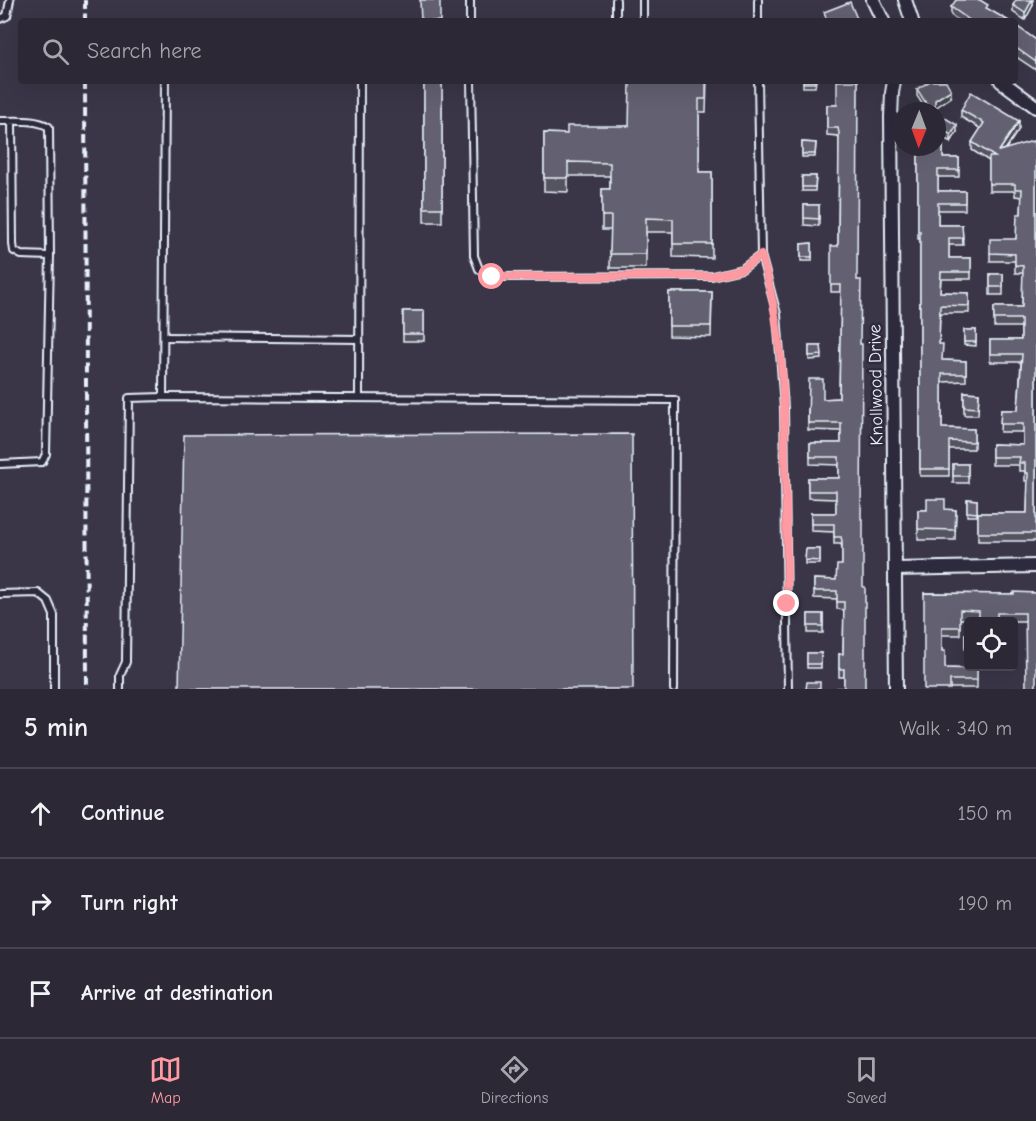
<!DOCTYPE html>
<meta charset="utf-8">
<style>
:root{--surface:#2c2836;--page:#34303e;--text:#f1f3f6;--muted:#a6a6ad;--line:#484451;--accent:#ff9aa2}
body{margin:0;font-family:"Comic Neue",sans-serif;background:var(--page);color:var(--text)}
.controls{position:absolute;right:18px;bottom:18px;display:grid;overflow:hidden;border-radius:6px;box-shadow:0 6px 24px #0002}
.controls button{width:54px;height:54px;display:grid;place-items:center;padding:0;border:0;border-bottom:2px solid var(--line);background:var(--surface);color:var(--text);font:30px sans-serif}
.compass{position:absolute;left:892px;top:102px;width:54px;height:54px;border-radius:50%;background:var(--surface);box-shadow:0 6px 24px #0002;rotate:181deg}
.stop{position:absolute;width:18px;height:18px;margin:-14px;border:4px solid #ff9aa2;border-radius:50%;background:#fff}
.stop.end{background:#ff9aa2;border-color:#fff;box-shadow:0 2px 6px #0008}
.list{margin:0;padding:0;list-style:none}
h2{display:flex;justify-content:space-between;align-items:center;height:78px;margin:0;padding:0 24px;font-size:26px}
h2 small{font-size:20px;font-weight:400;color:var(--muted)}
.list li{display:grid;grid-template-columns:39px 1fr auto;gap:18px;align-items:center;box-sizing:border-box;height:90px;padding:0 24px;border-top:2px solid var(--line)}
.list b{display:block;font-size:22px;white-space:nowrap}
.list em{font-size:20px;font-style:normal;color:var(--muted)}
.icon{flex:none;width:33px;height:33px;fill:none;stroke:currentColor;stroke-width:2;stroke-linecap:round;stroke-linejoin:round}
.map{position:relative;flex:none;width:1036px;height:689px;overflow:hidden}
.search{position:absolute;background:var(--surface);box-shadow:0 6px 24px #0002;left:18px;right:18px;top:18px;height:66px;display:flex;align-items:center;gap:15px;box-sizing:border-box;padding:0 21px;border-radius:6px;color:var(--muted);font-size:22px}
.sheet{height:348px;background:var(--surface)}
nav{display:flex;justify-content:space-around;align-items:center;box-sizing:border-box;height:84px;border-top:2px solid var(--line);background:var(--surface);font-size:16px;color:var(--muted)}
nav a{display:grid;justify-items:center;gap:3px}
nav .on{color:var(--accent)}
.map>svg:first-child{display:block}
</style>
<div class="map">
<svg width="1036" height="689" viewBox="0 0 1036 689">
<rect width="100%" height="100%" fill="#3a3648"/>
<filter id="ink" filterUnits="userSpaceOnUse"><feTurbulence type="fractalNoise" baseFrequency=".0167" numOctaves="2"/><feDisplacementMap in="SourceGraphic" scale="12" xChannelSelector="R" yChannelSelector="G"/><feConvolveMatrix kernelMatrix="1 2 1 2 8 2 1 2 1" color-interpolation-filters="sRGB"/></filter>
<g filter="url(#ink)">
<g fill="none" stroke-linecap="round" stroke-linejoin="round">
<defs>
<g id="service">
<path d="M470 0V21"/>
<path d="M758 0V21"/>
<path d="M0 19 7 16 10 0"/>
<path d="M616 21V0"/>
<path d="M643 21V0"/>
<path d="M471 81 474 256 479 269 492 277 712 276 742 269 761 255"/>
<path d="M758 81 761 255 777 314 784 408 788 689"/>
<path d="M0 121C15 121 36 119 49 127L50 256 21 255 14 251 13 244 12 121"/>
<path d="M164 337 359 339"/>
<path d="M163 397 165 81"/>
<path d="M359 398 360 81"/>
<path d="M0 464 42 462 46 454 50 256"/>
<path d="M0 594 38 593 48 601 54 615V689"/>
<path d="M120 689V675L126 662 129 398 163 397 675 400 674 689"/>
</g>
<g id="minor">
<path d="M873 0 883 21"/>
<path d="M905 0 912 21"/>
<path d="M894 81 892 93 891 117 896 689"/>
<path d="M1001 81 1036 107"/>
<path d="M895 569 1036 566"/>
</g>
</defs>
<use href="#service" stroke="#e8f1f8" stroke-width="10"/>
<use href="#minor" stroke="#e8f1f8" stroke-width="16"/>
<use href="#service" stroke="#2f2a3d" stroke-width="6"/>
<use href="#minor" stroke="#2f2a3d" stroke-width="12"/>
<g stroke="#e8f1f8" stroke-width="4" stroke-dasharray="9 4.5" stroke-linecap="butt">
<path d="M85 0V21"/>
<path d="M85 81 87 689"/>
</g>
</g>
<g fill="#555361" stroke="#e8f1f8" stroke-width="1.5">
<path d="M1033 0V5L1025 20 1013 12V5Z"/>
<path d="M951 7 988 9 1009 21H959L951 15Z"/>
<path d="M1015 25 1036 40V70L1015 56Z"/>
<rect x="424" y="81" width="18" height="141"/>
<path d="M707 81 706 112H699V172H712V258L673 257V232H646V268H610L611 230H602V189H610V176H568V192L544 191V133L567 134 629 126Z"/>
<path d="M803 81H816L815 87H803Z"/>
<path d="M858 81 844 688V677H839V654H843L844 610 837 609V599L814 598V579L836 580 842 565V548L841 544H834V532L811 531V513H836V499L808 498V478H839V465L810 464V443H841V431L808 430V409L823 399 839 398 841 292H831V285L838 246 839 140 838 136 827 135V105H837Z"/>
<path d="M917 89 951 97 935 107V111H927L917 96Z"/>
<path d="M961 110 1019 129 1005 149 1036 150V541H978V513H1027L1028 481H1025V471H1019V465H992V444L1023 445V432H1000L1001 410H1018L1021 362H990V340H1021V327H994V307H1022L1023 273H1015V261H990V253L1016 239 1021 214 1022 197 1015 196V191H989V161L972 150V142L981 129 961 117Z"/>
<path d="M937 113 957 132 951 142 943 138V158H959V177H938V191H965V210H938V225H962L963 245H949V258H971V279H941L940 292 969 293V313H940L939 344 942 360 966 361V381L942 382V428L974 429V449H949V476H920V239H918V147Z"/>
<path d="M802 142 816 143 815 157H802Z"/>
<path d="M802 176H816L815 191H802Z"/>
<path d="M804 205H819V226L804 225Z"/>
<path d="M812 243V261H801V244Z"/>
<rect x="990" y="274" width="13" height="21"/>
<path d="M669 292H712L711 337 669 336Z"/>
<rect x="403" y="311" width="21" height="30"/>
<path d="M964 330H976V346L964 345Z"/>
<path d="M809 346H821L822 359 809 360Z"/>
<path d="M964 392 979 393 978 415H964Z"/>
<rect x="953" y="464" width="15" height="19"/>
<path d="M967 499 977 500V516H967Z"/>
<path d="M918 510H956L955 540H918Z"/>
<path d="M806 549H820V564H805Z"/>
<path d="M924 593 1014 594 1036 593 1025 621H979V619H960V635H942V651L945 668 977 669V688H950Z"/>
<rect x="808" y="614" width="15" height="19"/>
<rect x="965" y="634" width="4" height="15"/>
<rect x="807" y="653" width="14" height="15"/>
<rect x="993" y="666" width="13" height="2"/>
</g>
<g fill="#45444f" stroke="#e8f1f8" stroke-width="1.5">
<path d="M1032 0H1033V5L1025 20V13Z"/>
<path d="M951 90V97L935 108V100Z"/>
<path d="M1019 121V129L999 159V151Z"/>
<path d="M957 125V132L951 142V135Z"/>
</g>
<g fill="#636171" stroke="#e8f1f8" stroke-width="1.5">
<path d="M420 0H440V21H421Z"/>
<path d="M956 0H980L988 5 986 8 1009 21H971L951 7Z"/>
<path d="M1016 0H1032L1025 13 1013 5Z"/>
<path d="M850 2 858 21H827L824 12Z"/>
<path d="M1015 25 1036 40V62L1015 47Z"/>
<rect x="424" y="81" width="18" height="127"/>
<path d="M630 81H706V99H699V172H712V244H673V219L646 218V254H610L611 216H602V189H610V163L568 162V178H544V133L567 134V126H629Z"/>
<rect x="803" y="81" width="12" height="2"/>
<path d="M837 81H858L857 280H861L860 344H862L861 519H863V587H865V689H837V688H844V669H839V654H843L844 602H837V591H814V579L836 580 837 565H842V541L841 537H834V524H811V513H836V491H808V478H839V457H810V443H841V423H808L809 379H823V399L839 398 841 285H831V246H838L839 133 838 128H827V105H837Z"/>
<path d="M930 81H946L951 90 935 100V111H931L917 89Z"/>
<path d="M971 92 1019 121 999 151 1033 141 1036 150V533H978V513H1027L1028 473H1025V463H1019L1020 457H992V444L1023 445V424H1000L1001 410H1018L1022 354H990V340H1021V319H994V307H1022L1023 266 1015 265V254L990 253V239H1016L1017 214H1021L1022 189H1015V184H989V157H995L972 142 984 123 961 110Z"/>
<path d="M937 113 957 125 951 135 943 130V158H959V170H938V191H965V203H938V225H962L963 238H949V258H971V272H941L940 292 969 293V306L940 305 939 344H943L942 360 966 361V374H942V428L974 429V442L949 441V469H920V231H918V147H937Z"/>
<path d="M802 142 816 143 815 154H802Z"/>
<path d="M802 176H816L815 187H802Z"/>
<path d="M804 205H819V219L804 218Z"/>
<path d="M812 243V257H801V244Z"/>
<rect x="990" y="274" width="13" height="13"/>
<path d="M669 292H712L711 326H669Z"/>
<rect x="403" y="311" width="21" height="23"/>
<rect x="964" y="330" width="12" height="12"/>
<path d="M809 346H821L822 355 809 356Z"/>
<path d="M964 392 979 393 978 408 964 407Z"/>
<path d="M632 434 633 689H179L184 435Z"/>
<rect x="953" y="464" width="15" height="12"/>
<path d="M927 499H945V509L956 510 955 530 918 529V510H927Z"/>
<path d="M967 499 977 500V513L967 512Z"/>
<path d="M806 549H820V561L805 560Z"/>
<path d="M1014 592 1036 593V689H1026L1025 613H997V618H979V611L960 610V627H942V651H945V668L977 669V680H950V689H924V593L1014 594Z"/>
<rect x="808" y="614" width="15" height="12"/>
<rect x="965" y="634" width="4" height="11"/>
<rect x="807" y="653" width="14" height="11"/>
<path d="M807 682H820V689H806Z"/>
</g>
</g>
<g fill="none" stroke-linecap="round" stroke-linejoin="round" filter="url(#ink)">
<path stroke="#ff9aa2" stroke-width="8" d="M492 277 712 276 742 269 761 255C782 322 784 388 785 458 786 506 787 555 787 604"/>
</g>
<g text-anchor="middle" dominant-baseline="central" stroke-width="5" stroke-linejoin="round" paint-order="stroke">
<g font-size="18" fill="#e8f1f8" stroke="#2f2a3d">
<text transform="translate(876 385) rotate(-91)">Knollwood Drive</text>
</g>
</g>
</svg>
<div class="controls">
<button><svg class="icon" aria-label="locate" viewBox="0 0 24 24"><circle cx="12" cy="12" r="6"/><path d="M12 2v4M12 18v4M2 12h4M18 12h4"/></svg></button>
</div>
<svg class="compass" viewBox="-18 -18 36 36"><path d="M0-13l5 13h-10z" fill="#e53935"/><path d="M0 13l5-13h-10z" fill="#a6a6ad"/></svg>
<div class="stop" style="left:492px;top:277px"></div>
<div class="stop end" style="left:787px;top:604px"></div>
<div class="search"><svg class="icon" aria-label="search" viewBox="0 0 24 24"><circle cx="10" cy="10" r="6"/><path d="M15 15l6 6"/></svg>Search here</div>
</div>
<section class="sheet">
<h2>5 min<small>Walk · 340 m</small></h2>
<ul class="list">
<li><svg class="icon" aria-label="ahead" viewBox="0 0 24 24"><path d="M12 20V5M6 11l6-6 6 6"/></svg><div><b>Continue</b></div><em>150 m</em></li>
<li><svg class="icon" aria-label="right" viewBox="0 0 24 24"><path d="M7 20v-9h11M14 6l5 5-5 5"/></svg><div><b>Turn right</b></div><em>190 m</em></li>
<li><svg class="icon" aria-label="arrive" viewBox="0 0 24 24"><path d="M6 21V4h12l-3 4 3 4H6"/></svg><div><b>Arrive at destination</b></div></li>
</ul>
</section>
<nav>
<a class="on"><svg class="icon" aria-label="map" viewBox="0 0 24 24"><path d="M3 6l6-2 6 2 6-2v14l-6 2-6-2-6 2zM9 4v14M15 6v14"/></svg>Map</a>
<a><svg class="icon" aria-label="directions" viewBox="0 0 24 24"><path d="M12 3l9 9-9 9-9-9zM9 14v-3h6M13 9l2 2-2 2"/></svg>Directions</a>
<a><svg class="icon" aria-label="saved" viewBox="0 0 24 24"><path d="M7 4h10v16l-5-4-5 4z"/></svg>Saved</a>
</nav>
